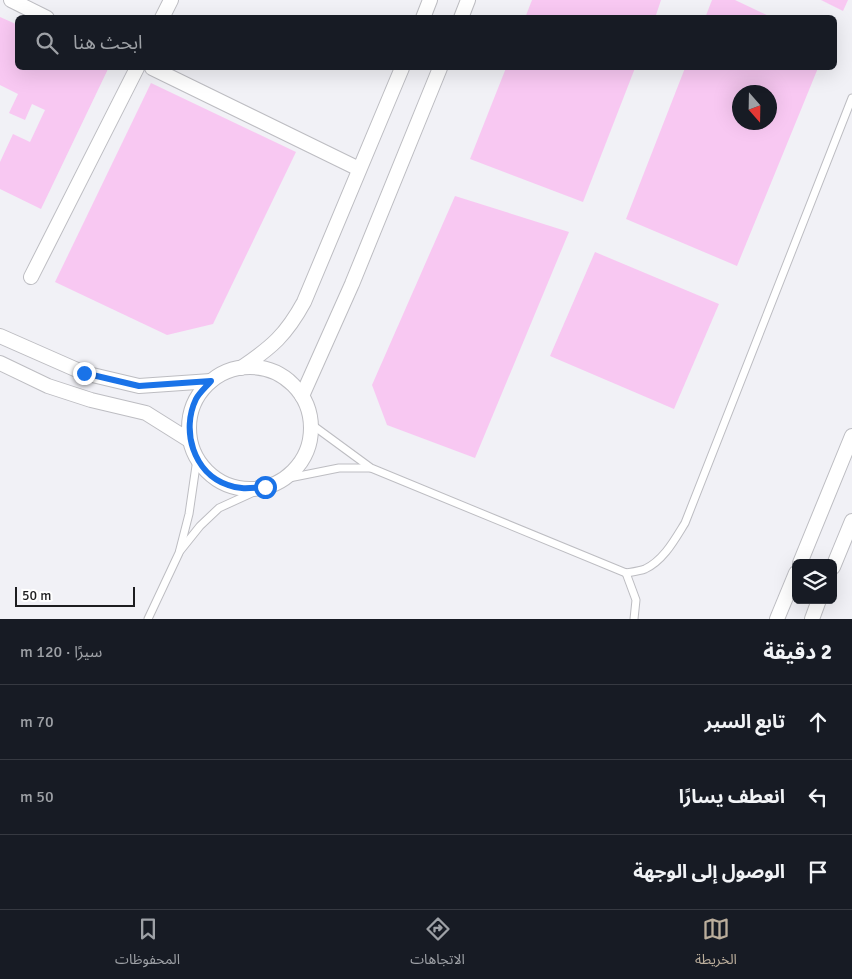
<!DOCTYPE html>
<html lang="ar">
<meta charset="utf-8">
<style>
:root{--surface:#171b24;--page:#20242c;--text:#f1f3f6;--muted:#9ea1a6;--line:#363941;--accent:#bbae9c}
body{margin:0;font-family:Signika,"Noto Sans Arabic",sans-serif;background:var(--page);color:var(--text);direction:rtl}
.controls{position:absolute;right:15px;bottom:15px;display:grid;overflow:hidden;border-radius:8px;box-shadow:0 5px 20px #0002}
.controls button{width:45px;height:45px;display:grid;place-items:center;padding:0;border:0;border-bottom:1px solid var(--line);background:var(--surface);color:var(--text);font:25px sans-serif}
.compass{position:absolute;left:732px;top:85px;width:45px;height:45px;border-radius:50%;background:var(--surface);box-shadow:0 5px 20px #0002;rotate:160deg}
.scale{position:absolute;left:15px;bottom:12px;width:120px;box-sizing:border-box;padding-left:5px;border:2px solid #1d1d1f;border-top:0;font-size:14px;line-height:18px;white-space:nowrap;color:#1d1d1f;-webkit-text-stroke:4px #fff;paint-order:stroke}
.stop{position:absolute;width:15px;height:15px;margin:-11px;border:4px solid #1a73e8;border-radius:50%;background:#fff}
.stop.end{background:#1a73e8;border-color:#fff;box-shadow:0 1px 5px #0008}
.list{margin:0;padding:0;list-style:none}
h2{display:flex;justify-content:space-between;align-items:center;height:65px;margin:0;padding:0 20px;font-size:21px}
h2 small{font-size:16px;font-weight:400;color:var(--muted)}
.list li{display:grid;grid-template-columns:32px 1fr auto;gap:15px;align-items:center;box-sizing:border-box;height:75px;padding:0 20px;border-top:1px solid var(--line)}
.list b{display:block;font-size:19px;white-space:nowrap}
.list em{font-size:16px;font-style:normal;color:var(--muted)}
.icon{flex:none;width:28px;height:28px;fill:none;stroke:currentColor;stroke-width:2;stroke-linecap:round;stroke-linejoin:round}
.map{position:relative;flex:none;width:852px;height:619px;overflow:hidden;direction:ltr}
.search{position:absolute;background:var(--surface);box-shadow:0 5px 20px #0002;left:15px;right:15px;top:15px;height:55px;display:flex;align-items:center;gap:12px;box-sizing:border-box;padding:0 18px;border-radius:8px;color:var(--muted);font-size:19px}
.sheet{height:290px;background:var(--surface)}
nav{display:flex;justify-content:space-around;align-items:center;box-sizing:border-box;height:70px;border-top:1px solid var(--line);background:var(--surface);font-size:14px;color:var(--muted)}
nav a{display:grid;justify-items:center;gap:2px}
nav .on{color:var(--accent)}
.map>svg:first-child{display:block}
</style>
<div class="map">
<svg width="852" height="619" viewBox="0 0 852 619">
<rect width="100%" height="100%" fill="#f1f1f6"/>
<g fill="#f8c8f2" fill-rule="evenodd">
<path d="M532 0H661L655 18H525Z"/>
<path d="M712 0H735L773 18H705Z"/>
<path d="M821 0H848L843 11Z"/>
<path d="M0 17 18 25V68L108 69 41 209 0 189V162L13 134 30 142 45 110 32 104 25 120 9 113 18 94 0 85Z"/>
<path d="M506 68H635L583 202 470 159Z"/>
<path d="M685 68H818L737 266 626 219ZM740 92H770V122H740Z"/>
<path d="M151 83 296 152 213 324 167 335 55 282Z"/>
<path d="M455 196 569 232 475 458 387 425 372 385Z"/>
<path d="M595 252 719 304 674 409 550 356Z"/>
</g>
<g fill="none" stroke-linecap="round" stroke-linejoin="round">
<defs>
<g id="service">
<path d="M311 424 371 468 626 573C632 572 640 571 645 569 664 560 675 539 685 523L852 98"/>
<path d="M284 479 339 468H370"/>
<path d="M180 551 200 526 219 508 265 487"/>
<path d="M626 573 636 600 634 619"/>
<path d="M148 619 179 553 189 514 197 459"/>
</g>
<g id="minor">
<path d="M11 0 47 18"/>
<path d="M162 18 171 0"/>
<path d="M423 18 430 0"/>
<path d="M461 18 468 0"/>
<path d="M152 68 359 169"/>
<path d="M31 277 137 68"/>
<path d="M0 336 84 373 139 386 211 381"/>
<path d="M0 363 48 386 91 400 146 413 189 440"/>
<circle cx="250" cy="428" r="61"/>
<path d="M241 368C272 347 286 335 304 302L402 68"/>
<path d="M302 396 352 284 440 68"/>
<path d="M800 563 852 436"/>
<path d="M833 567 852 521"/>
<path d="M777 619 796 573"/>
<path d="M812 619 819 600"/>
</g>
</defs>
<use href="#service" stroke="#bdbdc2" stroke-width="9"/>
<use href="#minor" stroke="#bdbdc2" stroke-width="16"/>
<use href="#service" stroke="#fff" stroke-width="7"/>
<use href="#minor" stroke="#fff" stroke-width="14"/>
</g>
<g fill="none" stroke-linecap="round" stroke-linejoin="round">
<path stroke="#1a73e8" stroke-width="6" d="M84 373 139 386 211 381C206 387 199 393 196 399 181 430 193 473 228 485 240 490 252 488 265 487"/>
</g>
</svg>
<div class="controls">
<button><svg class="icon" aria-label="layers" viewBox="0 0 24 24"><path d="M12 4l9 5-9 5-9-5zM3 14l9 5 9-5"/></svg></button>
</div>
<svg class="compass" viewBox="-18 -18 36 36"><path d="M0-13l5 13h-10z" fill="#e53935"/><path d="M0 13l5-13h-10z" fill="#9ea1a6"/></svg>
<div class="scale">50 m</div>
<div class="stop" style="left:265px;top:487px"></div>
<div class="stop end" style="left:84px;top:373px"></div>
<div class="search"><svg class="icon" aria-label="search" viewBox="0 0 24 24"><circle cx="10" cy="10" r="6"/><path d="M15 15l6 6"/></svg>ابحث هنا</div>
</div>
<section class="sheet">
<h2>2 دقيقة<small>سيرًا · 120 m</small></h2>
<ul class="list">
<li><svg class="icon" aria-label="ahead" viewBox="0 0 24 24"><path d="M12 20V5M6 11l6-6 6 6"/></svg><div><b>تابع السير</b></div><em>70 m</em></li>
<li><svg class="icon" aria-label="left" viewBox="0 0 24 24"><path d="M17 20v-9H6M10 6l-5 5 5 5"/></svg><div><b>انعطف يسارًا</b></div><em>50 m</em></li>
<li><svg class="icon" aria-label="arrive" viewBox="0 0 24 24"><path d="M6 21V4h12l-3 4 3 4H6"/></svg><div><b>الوصول إلى الوجهة</b></div></li>
</ul>
</section>
<nav>
<a class="on"><svg class="icon" aria-label="map" viewBox="0 0 24 24"><path d="M3 6l6-2 6 2 6-2v14l-6 2-6-2-6 2zM9 4v14M15 6v14"/></svg>الخريطة</a>
<a><svg class="icon" aria-label="directions" viewBox="0 0 24 24"><path d="M12 3l9 9-9 9-9-9zM9 14v-3h6M13 9l2 2-2 2"/></svg>الاتجاهات</a>
<a><svg class="icon" aria-label="saved" viewBox="0 0 24 24"><path d="M7 4h10v16l-5-4-5 4z"/></svg>المحفوظات</a>
</nav>
